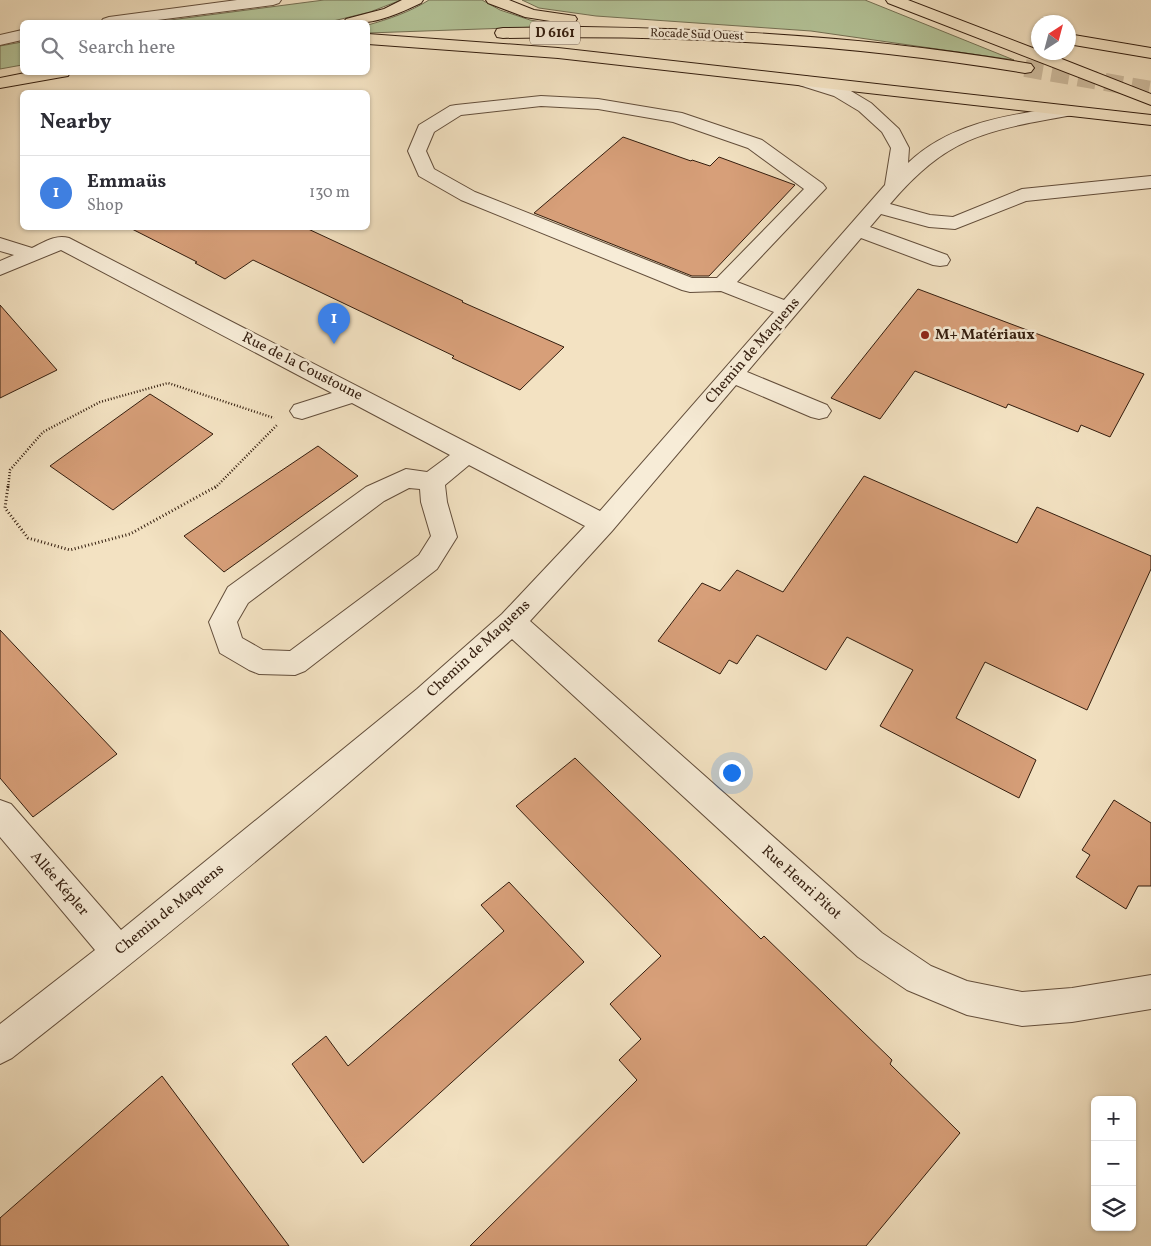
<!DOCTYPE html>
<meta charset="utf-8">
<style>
:root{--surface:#fff;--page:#f2f2f3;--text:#2b2b33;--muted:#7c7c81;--line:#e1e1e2;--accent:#8f2418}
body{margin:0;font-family:Vollkorn,serif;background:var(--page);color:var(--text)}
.controls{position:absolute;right:15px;bottom:15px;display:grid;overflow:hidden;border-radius:8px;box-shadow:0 1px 4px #0004}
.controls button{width:45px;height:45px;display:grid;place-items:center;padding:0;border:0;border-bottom:1px solid var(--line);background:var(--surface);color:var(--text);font:25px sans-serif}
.compass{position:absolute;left:1031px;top:15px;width:45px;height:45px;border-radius:50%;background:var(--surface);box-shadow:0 1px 4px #0004;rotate:36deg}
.you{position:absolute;left:731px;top:772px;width:18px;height:18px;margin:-12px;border:4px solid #fff;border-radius:50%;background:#1a73e8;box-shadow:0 0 0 8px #1a73e833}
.badge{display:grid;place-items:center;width:32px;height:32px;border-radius:50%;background:var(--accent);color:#fff;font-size:16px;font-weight:700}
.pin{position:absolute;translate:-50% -41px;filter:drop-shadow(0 1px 2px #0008)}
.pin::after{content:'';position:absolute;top:26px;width:18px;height:15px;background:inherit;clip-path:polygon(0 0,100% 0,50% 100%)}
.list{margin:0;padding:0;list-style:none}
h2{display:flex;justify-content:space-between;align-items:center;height:65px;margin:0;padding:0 20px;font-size:21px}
h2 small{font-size:16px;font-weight:400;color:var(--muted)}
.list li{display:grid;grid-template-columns:32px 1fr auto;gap:15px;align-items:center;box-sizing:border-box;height:75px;padding:0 20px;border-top:1px solid var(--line)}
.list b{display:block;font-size:19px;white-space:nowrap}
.list p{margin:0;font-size:16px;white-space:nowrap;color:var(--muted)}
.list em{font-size:16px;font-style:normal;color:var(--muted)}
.icon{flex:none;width:28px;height:28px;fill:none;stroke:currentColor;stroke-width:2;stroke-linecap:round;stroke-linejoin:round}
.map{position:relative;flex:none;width:1151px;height:1246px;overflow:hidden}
.search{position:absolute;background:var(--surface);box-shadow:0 1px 4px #0004;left:20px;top:20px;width:350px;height:55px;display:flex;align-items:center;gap:12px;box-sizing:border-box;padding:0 18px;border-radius:8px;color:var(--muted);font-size:19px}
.panel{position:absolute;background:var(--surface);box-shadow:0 1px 4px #0004;left:20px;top:90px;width:350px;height:140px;border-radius:8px}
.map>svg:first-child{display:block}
</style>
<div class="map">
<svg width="1151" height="1246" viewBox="0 0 1151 1246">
<rect width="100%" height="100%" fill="#f3e2c2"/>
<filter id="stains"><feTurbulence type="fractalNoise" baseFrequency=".004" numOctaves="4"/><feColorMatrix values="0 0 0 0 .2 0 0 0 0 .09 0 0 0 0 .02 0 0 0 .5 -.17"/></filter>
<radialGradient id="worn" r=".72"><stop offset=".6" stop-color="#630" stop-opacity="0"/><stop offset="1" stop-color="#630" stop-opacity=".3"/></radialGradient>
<g fill="#b4c499" stroke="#747054">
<path d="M324 0H401L370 12 329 22H155Z"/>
<path d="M429 0H482L500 10 530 20 566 26 368 33V25C389 19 410 12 429 0Z"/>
<path d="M522 0H865L1014 60 811 31 596 16 539 8Z"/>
<path d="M22 42V65L0 69V46Z"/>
</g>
<g fill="#d79f79" stroke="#331d0e">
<path d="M623 137 691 161 692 160 710 166 719 157 795 185 709 276H692L534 213Z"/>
<path d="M130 228H306L463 301 462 302 564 347 520 390 452 358 454 356 253 260 225 279 195 263 197 262Z"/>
<path d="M918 289 1144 374 1110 437 1081 425 1078 432 1008 404 1006 408 915 371 880 419 831 398Z"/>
<path d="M0 305 57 370 0 398Z"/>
<path d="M150 394 213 434 113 510 50 466Z"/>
<path d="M318 446 358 476 224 572 184 536Z"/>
<path d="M864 476 1017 543 1037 507 1151 556V569L1087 710 985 662 956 718 1036 760 1019 798 880 726 913 670 847 637 826 670 757 635 737 664 729 660 720 674 658 641 702 583 720 591 737 570 783 592Z"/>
<path d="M0 630 117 754 33 817 0 778Z"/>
<path d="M575 758 761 939 764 936 892 1060 890 1064 960 1133 866 1246H470L637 1080 619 1060 641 1039 610 1004 661 956 516 806Z"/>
<path d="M1114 800 1151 823V886H1138L1126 909 1076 877 1090 855 1082 850Z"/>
<path d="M509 882 584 962 363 1163 292 1064 326 1036 348 1066 504 931 481 905Z"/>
<path d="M162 1076 289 1246H0V1218Z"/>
</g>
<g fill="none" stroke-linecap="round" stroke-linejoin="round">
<path stroke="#cdbb9e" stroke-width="18" stroke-dasharray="18 9" stroke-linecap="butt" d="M1025 68 1151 90"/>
<defs>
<g id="minor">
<path d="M237 0H281L279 3 273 5 142 22H101L103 19 109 17Z"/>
<path d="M22 30V40L0 45V35Z"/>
<path d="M805 76 846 88 871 103 899 129 909 148 908 163C951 122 1010 115 1067 106L1073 107 1076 111 1073 115 1067 116C984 131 947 137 890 204L930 215 953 217 1022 189 1151 176V188L1026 201 955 229 929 227 881 214 870 227 947 255 950 260 947 265 940 266 933 265 861 238 747 372 827 405 831 411 827 417 819 419 811 417 736 385 612 531 530 621 882 933 931 966 967 981 1022 992 1072 988 1151 975V1009L1072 1022 1022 1026 967 1015 907 990 858 957 512 639C351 785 183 924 12 1058L0 1064V1024L95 950 0 837V800L11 804 121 930 417 689 502 614 585 526 469 465 445 485 447 502 457 537 437 569 305 671 295 675 259 674 249 670 220 653 209 622 228 587 366 487 406 469 427 472 450 455 352 403 302 419 294 417 290 411 294 405 332 393 61 250 0 275V261L14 255 0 251V238L32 248C44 242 56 234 69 238L600 511 774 312 721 291 690 292 682 290 461 200 419 176 408 151 419 125 450 106 456 105 541 96 598 99 682 113 762 140 823 184 826 188 737 282 784 300 885 185 891 148 882 132 859 111 834 96 799 85 796 81 799 77ZM541 106 598 109 673 122 748 148 804 189 717 278H692L475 192 434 169 426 151 434 132 461 115ZM409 488 420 489 421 502 431 536 419 555 290 651 263 650 242 638 237 622 248 603 384 501Z"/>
</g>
<g id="major">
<path d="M402 0H423L421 3C396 15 371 26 344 22L346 19 384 9Z"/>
<path d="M486 0H509L534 10 575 16 577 19 575 22 569 24 525 17 488 3Z"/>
<path d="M886 0H908L1038 50V52H1044L1151 94V105L888 3Z"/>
<path d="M583 27C731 29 879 38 1025 63L1031 64 1034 68 1031 72 1025 73C853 44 677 34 503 38L497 37 495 33 497 29 503 28Z"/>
<path d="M368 34 558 48 1151 115V125L558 58 368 44Z"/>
<path d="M1068 34 1151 48V58L1068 44Z"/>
<path d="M30 72H70L68 76 62 77 0 88V78Z"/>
</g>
</defs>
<use href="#minor" stroke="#634e3b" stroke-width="2"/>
<use href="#major" stroke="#331d0e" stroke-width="2"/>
<g stroke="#331d0e" stroke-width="2.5" stroke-dasharray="1 2" stroke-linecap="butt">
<path d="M8 488 10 470 43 432 100 402 168 383 274 418"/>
<path d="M215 488 277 425"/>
</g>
<path stroke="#331d0e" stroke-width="3" stroke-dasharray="1 2.5" stroke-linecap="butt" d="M8 486 5 508 28 538 70 550 130 534 217 486"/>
<use href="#minor" fill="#f7ecd7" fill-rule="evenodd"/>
<use href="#major" fill="#f3e2c2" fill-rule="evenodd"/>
</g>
<circle fill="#8f2418" stroke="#f7ecd7" stroke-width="2" cx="925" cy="335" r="5"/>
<g text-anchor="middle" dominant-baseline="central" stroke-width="5" stroke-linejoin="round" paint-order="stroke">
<g font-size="12" fill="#331d0e" stroke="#f7ecd7">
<text transform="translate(697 35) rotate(2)">Rocade Sud Ouest</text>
</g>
<rect fill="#f7ecd7" stroke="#6e5b4a" stroke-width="1" x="530" y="21.5" width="50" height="23" rx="4"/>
<g font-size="14" font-weight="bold" fill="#331d0e">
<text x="555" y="33">D 6161</text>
</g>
<g font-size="15" font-weight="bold" fill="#331d0e" stroke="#f7ecd7" text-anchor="start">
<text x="935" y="335">M+ Matériaux</text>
</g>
<g font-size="15" fill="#331d0e" stroke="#f7ecd7">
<text transform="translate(753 351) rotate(-49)">Chemin de Maquens</text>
<text transform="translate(302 367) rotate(27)">Rue de la Coustoune</text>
<text transform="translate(479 649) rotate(-43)">Chemin de Maquens</text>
<text transform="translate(801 883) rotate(42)">Rue Henri Pitot</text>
<text transform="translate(59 884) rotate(49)">Allée Képler</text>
<text transform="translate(170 910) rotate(-39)">Chemin de Maquens</text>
</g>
</g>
<rect width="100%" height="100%" filter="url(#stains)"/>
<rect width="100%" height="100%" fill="url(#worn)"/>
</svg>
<div class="controls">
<button>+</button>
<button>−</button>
<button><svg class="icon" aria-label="layers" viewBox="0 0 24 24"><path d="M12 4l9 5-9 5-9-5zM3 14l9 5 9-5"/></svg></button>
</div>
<svg class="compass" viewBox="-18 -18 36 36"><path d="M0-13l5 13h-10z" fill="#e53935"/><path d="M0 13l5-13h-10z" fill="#7c7c81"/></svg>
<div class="you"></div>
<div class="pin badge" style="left:334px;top:344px;background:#3f7fe0">1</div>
<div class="search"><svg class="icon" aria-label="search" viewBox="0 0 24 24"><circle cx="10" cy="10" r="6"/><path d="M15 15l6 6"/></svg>Search here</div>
<section class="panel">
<h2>Nearby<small></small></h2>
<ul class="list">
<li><span class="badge" style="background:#3f7fe0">1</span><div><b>Emmaüs</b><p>Shop</p></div><em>130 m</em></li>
</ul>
</section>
</div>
